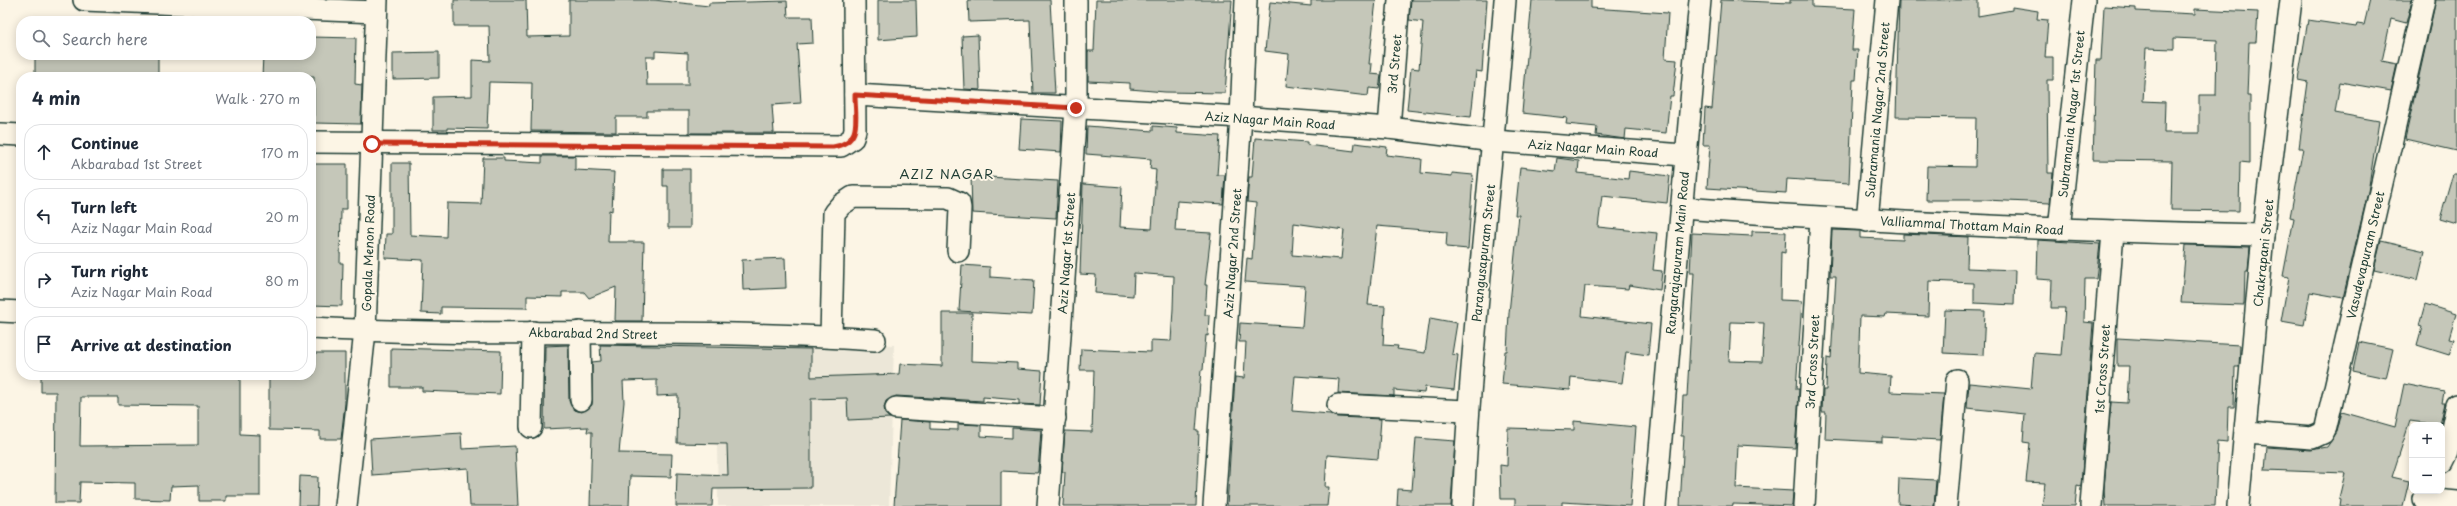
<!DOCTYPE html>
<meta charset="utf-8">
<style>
:root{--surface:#fff;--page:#f6f6f7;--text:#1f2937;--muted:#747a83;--line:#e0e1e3}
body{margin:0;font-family:"Playpen Sans",sans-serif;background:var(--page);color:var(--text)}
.controls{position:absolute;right:12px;bottom:12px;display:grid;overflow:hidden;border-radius:8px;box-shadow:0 2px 10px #0003}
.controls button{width:36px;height:36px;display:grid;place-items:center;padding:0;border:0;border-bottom:1px solid var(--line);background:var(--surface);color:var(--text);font:20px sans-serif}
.stop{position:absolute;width:12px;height:12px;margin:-9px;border:3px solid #c8321e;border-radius:50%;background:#fff}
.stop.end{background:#c8321e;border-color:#fff;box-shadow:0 1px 4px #0008}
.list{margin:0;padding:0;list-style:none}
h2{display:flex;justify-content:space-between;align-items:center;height:52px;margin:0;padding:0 16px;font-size:17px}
h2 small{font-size:13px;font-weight:400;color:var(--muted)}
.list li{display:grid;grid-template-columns:26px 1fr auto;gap:12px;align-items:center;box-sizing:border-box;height:56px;margin:0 8px 8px;padding:0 8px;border:1px solid var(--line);border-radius:16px}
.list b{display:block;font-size:15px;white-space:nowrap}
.list p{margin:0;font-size:13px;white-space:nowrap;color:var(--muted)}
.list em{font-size:13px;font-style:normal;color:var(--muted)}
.icon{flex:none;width:22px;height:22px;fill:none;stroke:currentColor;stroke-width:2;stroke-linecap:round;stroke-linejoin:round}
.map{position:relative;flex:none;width:2457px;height:506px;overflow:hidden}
.search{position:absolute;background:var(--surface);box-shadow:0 2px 10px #0003;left:16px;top:16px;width:300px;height:44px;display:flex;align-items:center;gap:10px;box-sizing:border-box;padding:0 14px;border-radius:16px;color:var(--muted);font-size:15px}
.panel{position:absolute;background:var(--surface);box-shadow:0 2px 10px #0003;left:16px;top:72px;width:300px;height:308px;border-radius:16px}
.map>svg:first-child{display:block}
</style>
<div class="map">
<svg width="2457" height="506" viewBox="0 0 2457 506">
<rect width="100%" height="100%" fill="#fcf5e5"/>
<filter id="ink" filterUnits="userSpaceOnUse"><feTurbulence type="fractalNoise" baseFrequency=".025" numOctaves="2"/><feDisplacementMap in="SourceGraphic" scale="8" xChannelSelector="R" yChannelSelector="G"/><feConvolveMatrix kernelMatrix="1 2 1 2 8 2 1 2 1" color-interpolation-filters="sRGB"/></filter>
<g filter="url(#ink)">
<path fill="#ece7d8" d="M679 336 894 345 889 506H718L717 444 677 443Z"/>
<g fill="#c5c7b9" stroke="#1f3d34" fill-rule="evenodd">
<path d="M454 0H526L527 37 569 36V0H654L709 6V3L787 1 788 17H812L813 43 797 44 801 103 772 105 774 133H689V111H647V117H616V132L531 131 532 83 489 82 487 129 447 128V130H433V97L472 96V60L490 61 489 26H454ZM655 51 688 53V85H647L646 57H655Z"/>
<path d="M878 0H916L917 37 878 40Z"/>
<path d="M968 0H1050L1055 93H1033L1030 20 969 22Z"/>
<path d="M1096 0H1232L1225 93 1165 92 1130 89V83L1088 81V51H1094Z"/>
<path d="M1311 0H1376L1369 64H1372L1371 74 1381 75 1379 89 1369 88 1368 96 1286 86 1289 54 1265 51 1270 2 1311 6Z"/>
<path d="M1411 0H1487L1482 72 1476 71 1471 117 1407 110 1411 68 1419 69 1423 22 1409 20Z"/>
<path d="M1532 0H1591V8L1668 13 1665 59 1677 60 1673 96H1670L1666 133 1626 129 1625 139 1596 135 1597 127 1566 124 1567 118 1522 113Z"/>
<path d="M1721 0 1790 3V0H1812V7L1855 9 1852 50H1858L1856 80H1853L1849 183 1787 179 1786 193 1707 188 1710 145H1703L1705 108 1712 109Z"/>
<path d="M1899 0H1978V16L2012 10V7L2038 11 2037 19 2048 20 2045 57H2053V80H2047L2048 173H2053L2050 203 1985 200H1926L1927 166 1975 167 1976 118 1896 117Z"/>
<path d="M2370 0H2412L2406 23 2391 19 2382 61 2397 64 2391 91 2340 82 2335 113 2379 121 2368 192 2343 298 2310 292 2304 325 2281 321 2289 277 2283 276 2294 218 2290 217 2303 148H2299L2308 82 2298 80 2308 20 2356 27 2357 24 2364 25Z"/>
<path d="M2436 0H2457V151L2405 139Z"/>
<path d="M2104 6 2136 8V11L2195 14V9L2258 12 2256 42H2249L2247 96H2250V163L2240 162 2239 211 2171 210 2172 161 2093 160 2096 60H2101ZM2174 38 2217 40 2216 95H2199V133H2164L2165 102 2143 101 2146 48 2174 49Z"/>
<path d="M978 35 980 90 964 89 962 36Z"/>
<path d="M311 37 356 38 355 84 362 85 361 124 314 123V77H262L263 55H311Z"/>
<path d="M439 52V78L393 79V53Z"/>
<rect x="35" y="55" width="123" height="22"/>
<path d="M1021 119 1062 121 1061 152 1019 149Z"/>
<path d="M1087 126 1153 131V126L1177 128V133L1220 136 1217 175H1225L1223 204 1177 201 1175 231 1211 233 1205 285H1207L1205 315H1209L1208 336 1206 335 1203 370H1201L1196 431H1199L1196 506H1063L1065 472H1062L1065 431 1092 432 1094 370H1080L1081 349 1151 352V340L1171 341 1173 309 1174 276 1134 273 1133 296 1095 293 1096 275 1080 274 1083 184 1122 187 1120 227 1152 229 1156 170 1150 169 1151 159 1086 154Z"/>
<path d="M1255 138 1307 142V145L1354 151 1355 143 1387 147 1386 155 1422 159 1421 173 1452 176V173L1473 175 1468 249 1446 247 1447 232 1377 226 1368 305 1385 306 1383 345 1398 346 1397 349 1425 353 1430 318 1457 323 1452 354 1458 355 1454 390 1425 387 1424 393 1394 390V396L1338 393 1339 379 1295 376 1292 411 1330 414 1337 417 1381 419 1378 459 1327 455 1325 487H1329L1327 506H1227L1235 377 1244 378 1246 342H1239L1240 323 1302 327 1305 286 1245 282 1247 258 1252 259 1256 203 1247 202 1249 177H1252ZM1294 223 1344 230 1341 259 1292 255Z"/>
<path d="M542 156H575V170L614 172 612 211 609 210 608 242H644L642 321H615L616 287 589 298 584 292H562V297L527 296V308L441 307V314L421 313 423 260 385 258 386 234H392V163H409L410 235 446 237 447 203 481 204 483 158H504V161L542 163Z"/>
<path d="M1557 158 1579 161 1578 173 1628 179 1629 171 1670 176 1667 203 1602 196 1598 227 1657 233 1653 270 1662 271 1660 290 1629 285 1628 289 1585 286 1582 316 1651 324 1648 355 1626 352 1622 383 1571 377 1570 390 1502 384 1505 351H1507L1509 313 1519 215H1515L1520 167 1555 171Z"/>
<path d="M311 164H347V209H341L340 263H343L342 306 311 305Z"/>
<path d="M663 169H690V228H668V186H663Z"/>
<path d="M2453 174H2457V224L2440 219Z"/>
<path d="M971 176 1058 181 1056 218 972 213Z"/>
<path d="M1832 230 1860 231V238L1903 240V234L1968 237 1967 268 2015 270 2014 305 1974 303V283L1929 281 1928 316 1886 314 1885 317 1860 316 1858 373 1891 376 1890 392 1944 394 1940 440 1882 437V442L1825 439 1826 412H1822L1823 390H1826L1827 358 1831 359 1836 276H1830Z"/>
<path d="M1752 231 1786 232 1785 253 1781 252 1780 300 1802 301 1796 389H1799L1798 411 1795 448 1738 445 1736 488 1793 491 1792 506 1733 504V506H1680L1684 436H1681L1683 396H1687L1694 273H1690L1692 233 1752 236ZM1731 322 1764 323 1762 362 1729 361Z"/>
<path d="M2038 240 2100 244 2096 279H2085L2084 322 2093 323 2081 487 2077 486 2075 506H2042L2045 483 2026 482 2030 443 2023 442 2025 414 1967 408 1969 383 2031 389 2034 353 2061 355 2065 308H2051L2052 280 2037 279Z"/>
<path d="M2381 241 2425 251 2418 280 2374 270Z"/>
<path d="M2186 245 2250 247 2248 271H2245L2244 305 2181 303Z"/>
<path d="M785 258 786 288 743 290 742 260Z"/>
<path d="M962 265 990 267V277L1034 280 1032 315 959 311Z"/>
<path d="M2425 304 2456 314 2449 338 2454 339 2449 355 2417 345 2422 327 2419 326Z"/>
<path d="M1945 310 1985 311 1983 355 1943 353Z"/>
<path d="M942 313H972L971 361 1017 363V369L1042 371 1040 405 1019 404V400L983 397V401L896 396 886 401 884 407 885 414 890 418 848 420 847 398 811 399V488L713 489 712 506H676L677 473 728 475 727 444 677 443 678 395 657 396V380L623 381 624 402 619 453 672 454 671 477 630 476 629 506H590L592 432H587L588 427 544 429 545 346 568 345 569 401 575 410 582 412 592 405V362L601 361 600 345 811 349V377L899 374 900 364 942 366Z"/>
<path d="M2117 338 2240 345 2239 367H2235L2234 407H2228L2227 442 2218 441 2215 506H2105L2104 489 2111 402 2127 403 2129 366H2117Z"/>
<path d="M2359 342 2393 349 2386 378 2353 371Z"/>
<path d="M391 348 501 351 500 394 422 391V387H391Z"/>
<path d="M313 353H345V403L341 439H320V431L269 430V375H313Z"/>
<path d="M41 375H240V434L260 435V496H226V501H199V485L171 486 170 500 135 499V483L80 482 79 503H55L56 392H41ZM81 397H118V405L198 406V445L80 446Z"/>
<path d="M2404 384 2444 392 2442 403H2445L2440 425 2410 421 2392 477 2409 481 2403 506H2340L2341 499 2339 498 2345 473 2265 470 2267 447 2311 450 2327 447 2337 432 2342 412 2395 427Z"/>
<path d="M900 420 930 422V429L958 430V424L981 425V436L1012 438V428L1041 430 1038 471 1037 473 1001 471V506H894Z"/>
<path d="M1574 421 1636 427 1630 506 1562 502V506H1515V499H1501L1500 465 1507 466 1508 428 1574 430Z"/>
<path d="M461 433 462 449 515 446 518 506H470L468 468 372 475 370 439Z"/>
<path d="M1416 438 1455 441 1451 506H1397L1398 489 1412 490Z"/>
<path d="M300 476 318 477 317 506H299Z"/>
<path d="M1899 478 1936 480 1934 506 1898 504Z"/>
</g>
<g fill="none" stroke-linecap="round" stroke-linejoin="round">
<defs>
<g id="minor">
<path d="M84 0 376 12"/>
<path d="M855 95 1241 117 1389 128 1494 141 1684 155"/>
<path d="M1389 128 1399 0"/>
<path d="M0 134 21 135"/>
<path d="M311 142 841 146 853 138 855 130 854 0"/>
<path d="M1682 208C1875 222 2069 231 2263 235"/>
<path d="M1867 221 1887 0"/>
<path d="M2059 229 2084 0"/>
<path d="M0 311 21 312"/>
<path d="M311 328C499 338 687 327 875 340"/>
<path d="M580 332 581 400"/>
<path d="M831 337 834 213 841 205 853 197 948 198 959 203 960 208 958 251"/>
<path d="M1338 405 1467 411"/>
<path d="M896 408 1055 418"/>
<path d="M531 427 533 332"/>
<path d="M2246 433 2312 438 2323 433 2326 427 2424 0"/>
<path d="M2442 462 2447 452 2457 405"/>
<path d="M2424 499 2457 502"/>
<path d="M346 506 365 331 377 0"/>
<path d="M1048 506 1076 108V0"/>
<path d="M1214 506 1241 117 1246 0"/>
<path d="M1463 506C1471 337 1492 169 1505 0"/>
<path d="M1655 506 1700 0"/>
<path d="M1804 506 1821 218"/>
<path d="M1946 506 1957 380"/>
<path d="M2091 506 2113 232"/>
<path d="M2238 506 2263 235 2291 0"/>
</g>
</defs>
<use href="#minor" stroke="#1f3d34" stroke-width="24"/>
<use href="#minor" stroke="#fcf5e5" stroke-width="21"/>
</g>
</g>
<g fill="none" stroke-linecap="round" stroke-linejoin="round" filter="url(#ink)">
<path stroke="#c8321e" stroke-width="5" d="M372 144 833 147C863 142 855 119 855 95L1076 108"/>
</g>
<g text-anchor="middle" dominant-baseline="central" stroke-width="4" stroke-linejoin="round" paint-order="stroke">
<g font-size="12" fill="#1f3d34" stroke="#fcf5e5">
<text transform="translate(1394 64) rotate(-85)">3rd Street</text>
<text transform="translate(1877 110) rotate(-85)">Subramania Nagar 2nd Street</text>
<text transform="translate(2071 114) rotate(-84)">Subramania Nagar 1st Street</text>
<text transform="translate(1270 120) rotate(4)">Aziz Nagar Main Road</text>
<text transform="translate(1593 148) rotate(4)">Aziz Nagar Main Road</text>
<text transform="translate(1972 225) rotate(3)">Valliammal Thottam Main Road</text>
<text transform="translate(368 253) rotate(-88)">Gopala Menon Road</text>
<text transform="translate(1066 253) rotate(-86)">Aziz Nagar 1st Street</text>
<text transform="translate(1232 253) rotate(-86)">Aziz Nagar 2nd Street</text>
<text transform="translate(1483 253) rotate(-84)">Parangusapuram Street</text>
<text transform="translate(1677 253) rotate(-85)">Rangarajapuram Main Road</text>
<text transform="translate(2263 253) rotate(-84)">Chakrapani Street</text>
<text transform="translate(2365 255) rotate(-77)">Vasudevapuram Street</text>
<text transform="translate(593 333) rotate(1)">Akbarabad 2nd Street</text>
<text transform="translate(1812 362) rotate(-87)">3rd Cross Street</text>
<text transform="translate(2102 369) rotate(-86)">1st Cross Street</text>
</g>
<g font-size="13" letter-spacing="1" fill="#1f3d34" stroke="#fcf5e5">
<text x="947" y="173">AZIZ NAGAR</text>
</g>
</g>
</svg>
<div class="controls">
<button>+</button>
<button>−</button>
</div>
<div class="stop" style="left:372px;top:144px"></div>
<div class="stop end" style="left:1076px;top:108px"></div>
<div class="search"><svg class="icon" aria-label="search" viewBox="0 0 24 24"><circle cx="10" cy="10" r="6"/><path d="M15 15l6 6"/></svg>Search here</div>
<section class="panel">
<h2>4 min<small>Walk · 270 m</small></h2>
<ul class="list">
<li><svg class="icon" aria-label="ahead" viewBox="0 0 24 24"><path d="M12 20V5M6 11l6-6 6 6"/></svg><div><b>Continue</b><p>Akbarabad 1st Street</p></div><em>170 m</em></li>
<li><svg class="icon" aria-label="left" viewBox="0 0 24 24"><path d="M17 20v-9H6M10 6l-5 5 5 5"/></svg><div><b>Turn left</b><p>Aziz Nagar Main Road</p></div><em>20 m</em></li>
<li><svg class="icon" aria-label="right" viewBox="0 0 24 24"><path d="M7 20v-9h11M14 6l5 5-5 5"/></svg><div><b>Turn right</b><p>Aziz Nagar Main Road</p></div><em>80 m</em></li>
<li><svg class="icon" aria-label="arrive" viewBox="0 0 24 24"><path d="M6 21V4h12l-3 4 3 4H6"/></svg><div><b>Arrive at destination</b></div></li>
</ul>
</section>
</div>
